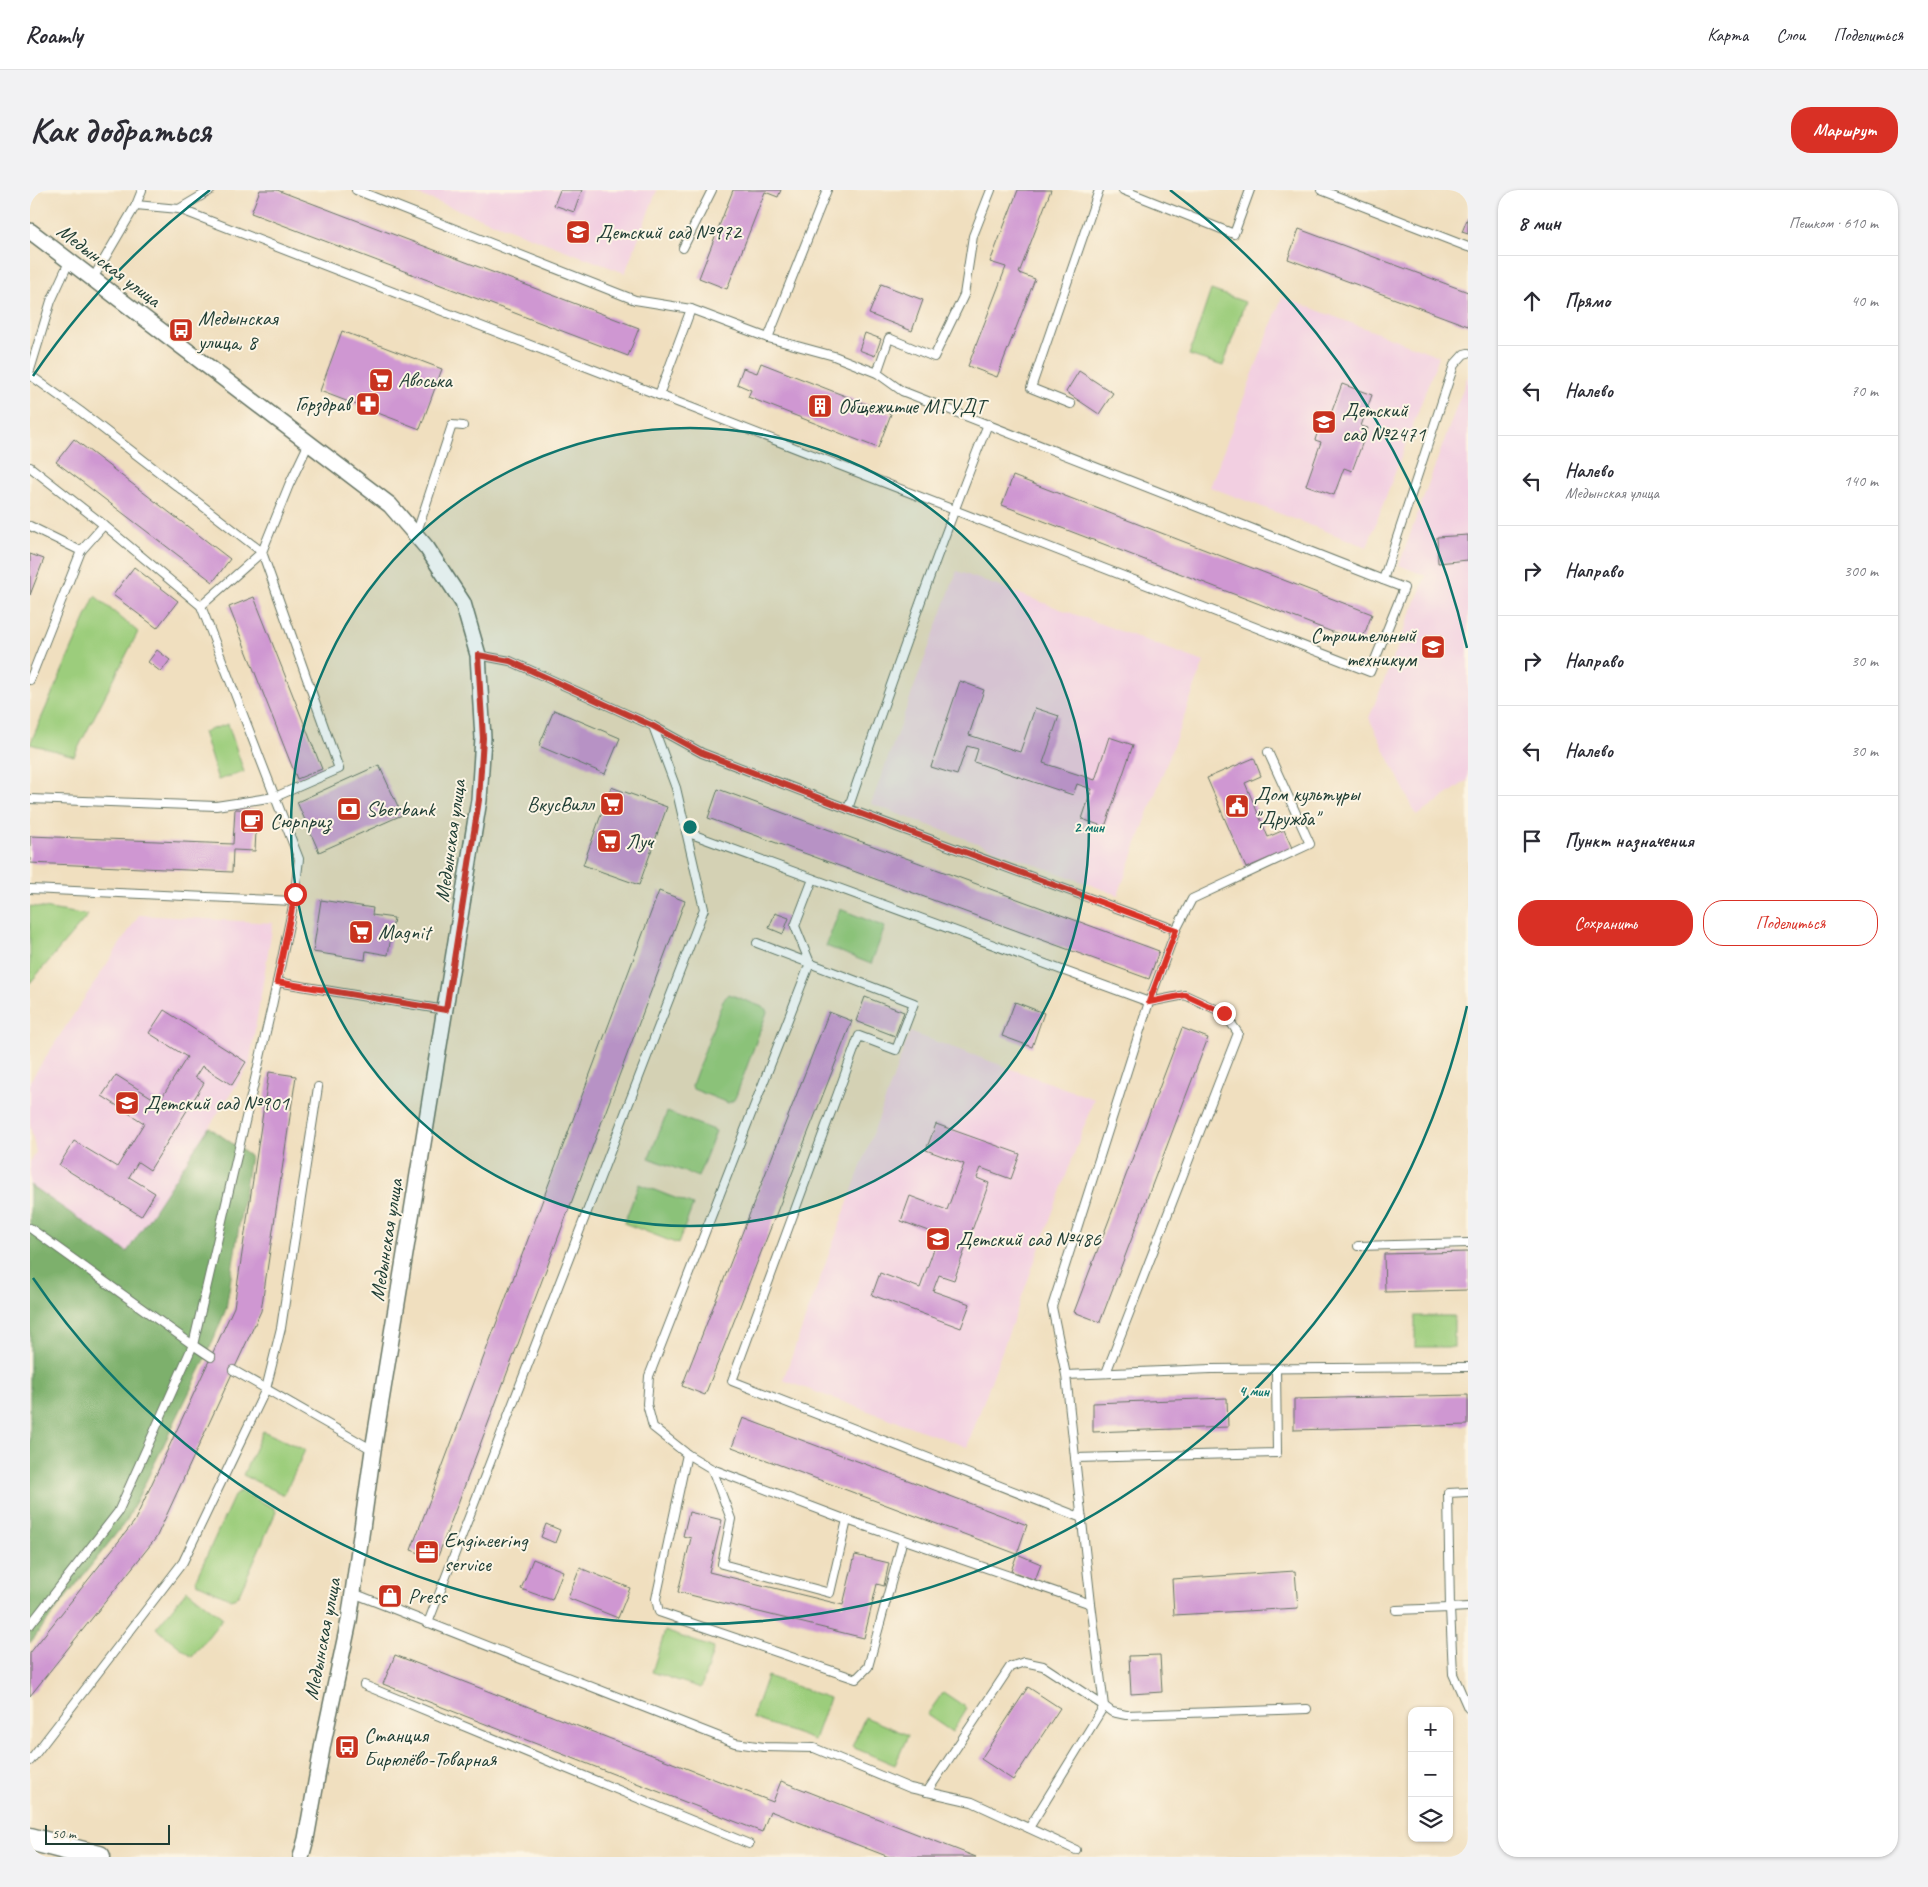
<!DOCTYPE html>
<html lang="ru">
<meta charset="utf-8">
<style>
:root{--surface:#fff;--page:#f2f2f3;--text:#2b2b33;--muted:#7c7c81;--line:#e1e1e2;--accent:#d93025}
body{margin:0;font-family:Caveat,sans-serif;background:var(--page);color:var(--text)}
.controls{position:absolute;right:15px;bottom:15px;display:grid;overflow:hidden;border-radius:10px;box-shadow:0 1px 4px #0004}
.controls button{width:45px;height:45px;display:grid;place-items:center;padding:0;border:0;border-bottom:1px solid var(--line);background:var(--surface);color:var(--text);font:25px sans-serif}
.scale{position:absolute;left:15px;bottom:12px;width:125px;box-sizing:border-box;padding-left:5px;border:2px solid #1f3d34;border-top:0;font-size:14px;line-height:18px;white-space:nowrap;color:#1f3d34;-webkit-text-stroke:4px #fcf5e5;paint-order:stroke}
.stop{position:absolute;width:15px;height:15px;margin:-11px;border:4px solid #d93025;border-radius:50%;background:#fff}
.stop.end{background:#d93025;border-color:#fff;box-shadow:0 1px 5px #0008}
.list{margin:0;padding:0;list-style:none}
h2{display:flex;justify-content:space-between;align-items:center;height:65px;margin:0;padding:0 20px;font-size:21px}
h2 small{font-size:16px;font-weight:400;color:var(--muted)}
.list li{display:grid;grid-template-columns:32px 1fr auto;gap:15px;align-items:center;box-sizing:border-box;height:90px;padding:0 20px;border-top:1px solid var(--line)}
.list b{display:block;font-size:19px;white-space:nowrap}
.list p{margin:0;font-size:16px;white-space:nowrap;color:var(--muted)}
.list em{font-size:16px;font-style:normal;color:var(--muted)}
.actions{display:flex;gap:10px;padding:15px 20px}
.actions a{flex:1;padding:11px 0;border:1px solid var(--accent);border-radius:20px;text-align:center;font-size:18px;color:var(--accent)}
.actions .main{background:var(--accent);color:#fff}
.icon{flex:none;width:28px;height:28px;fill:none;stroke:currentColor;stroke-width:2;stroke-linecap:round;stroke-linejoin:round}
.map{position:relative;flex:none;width:1438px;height:1667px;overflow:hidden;border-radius:20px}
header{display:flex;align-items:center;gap:30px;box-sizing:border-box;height:70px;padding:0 25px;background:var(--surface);border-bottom:1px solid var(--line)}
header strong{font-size:24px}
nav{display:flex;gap:28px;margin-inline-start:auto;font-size:18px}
.intro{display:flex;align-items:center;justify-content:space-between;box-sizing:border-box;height:120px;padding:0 30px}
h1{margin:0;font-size:35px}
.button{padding:12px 22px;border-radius:20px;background:var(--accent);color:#fff;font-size:18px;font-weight:700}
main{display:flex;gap:30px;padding:0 30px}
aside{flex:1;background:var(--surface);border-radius:20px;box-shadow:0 1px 4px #0004}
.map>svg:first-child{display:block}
</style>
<header>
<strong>Roamly</strong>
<nav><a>Карта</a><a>Слои</a><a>Поделиться</a></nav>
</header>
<div class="intro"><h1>Как добраться</h1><a class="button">Маршрут</a></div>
<main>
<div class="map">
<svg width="1438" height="1667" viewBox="0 0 1438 1667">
<rect width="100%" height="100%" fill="#fcf5e5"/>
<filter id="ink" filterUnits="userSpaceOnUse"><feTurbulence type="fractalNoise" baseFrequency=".02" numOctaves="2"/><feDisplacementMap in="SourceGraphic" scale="10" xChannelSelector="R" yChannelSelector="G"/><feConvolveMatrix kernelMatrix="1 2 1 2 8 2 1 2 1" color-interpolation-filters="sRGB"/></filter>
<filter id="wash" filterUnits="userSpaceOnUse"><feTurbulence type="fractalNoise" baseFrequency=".0096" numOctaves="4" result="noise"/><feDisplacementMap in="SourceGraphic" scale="20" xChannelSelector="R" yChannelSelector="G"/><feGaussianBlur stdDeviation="1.12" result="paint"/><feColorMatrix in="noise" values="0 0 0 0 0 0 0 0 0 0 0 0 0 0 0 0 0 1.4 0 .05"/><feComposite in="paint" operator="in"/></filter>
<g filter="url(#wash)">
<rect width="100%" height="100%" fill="#f0dfbf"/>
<g fill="#f2cfe1">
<path d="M376 0H627L595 83Z"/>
<path d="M1252 107 1409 166 1337 357 1180 297Z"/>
<path d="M1438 185V590L1387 626 1339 528 1396 386 1369 375Z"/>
<path d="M927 381 1174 472 1088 705 841 614Z"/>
<path d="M109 725 243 733 219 876 97 1062 0 995V972L6 962 0 935V891Z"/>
<path d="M880 842 1064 909 937 1257 753 1190Z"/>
</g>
<g fill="#9ccd7c" stroke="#5e8558">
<path d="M1181 100 1215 112 1193 176 1159 165Z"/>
<path d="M65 406 108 442 44 566 0 554Z"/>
<path d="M198 534 214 582 188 590 173 542Z"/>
<path d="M0 716 58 725 0 793Z"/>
<path d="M810 719 855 737 841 774 796 756Z"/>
<path d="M699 804 735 818 737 822 706 906 704 910 698 913 663 899 662 895 693 810Z"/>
<path d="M637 922 686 941 668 987 619 968Z"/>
<path d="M609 994 663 1015 648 1054 594 1033Z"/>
<rect x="1385" y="1126" width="39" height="31"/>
<path d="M233 1241 275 1260 254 1305 213 1285Z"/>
<path d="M210 1301 244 1318 246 1322 209 1404 206 1407 201 1409 167 1393 166 1389 204 1306Z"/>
<path d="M157 1400 193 1428 162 1467 126 1438Z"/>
<path d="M635 1441 684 1458 671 1498 622 1482Z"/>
<path d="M737 1486 799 1508 784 1550 722 1528Z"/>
<path d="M913 1502 937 1518 922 1542 897 1525Z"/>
<path d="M835 1527 878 1545 865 1575 822 1557Z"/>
</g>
<path fill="#7db06c" stroke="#4e7650" d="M179 937 220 966 196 1119 175 1170 97 1330 0 1453V995L97 1062Z"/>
<g id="blocks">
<g fill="#cf97d2">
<path d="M230 0H247L609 138 598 166 221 23Z"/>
<path d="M530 0H552L544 22 524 15Z"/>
<path d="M703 0H751L748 7 735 2 697 99 669 88Z"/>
<path d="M988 0H1021L989 83 1005 89 967 187 938 176 976 77 960 72Z"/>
<path d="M1438 27V44L1432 42Z"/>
<path d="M1269 39 1438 102V136L1258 69Z"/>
<path d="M851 94 893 110 882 141 839 124Z"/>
<path d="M312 141 412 179 390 239 290 201Z"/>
<path d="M835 143 851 149 845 166 829 160Z"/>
<path d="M731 173 861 224 848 258 718 207 721 200 707 194 713 178 727 183Z"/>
<path d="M1049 181 1083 203 1069 224 1036 202Z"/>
<path d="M1312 194 1342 205 1331 236 1338 238 1322 281 1314 278 1304 305 1276 295 1291 252 1285 250 1290 235 1296 237Z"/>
<path d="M44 249 200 369 183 392 26 272Z"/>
<path d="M983 286 1342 424 1331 453 972 315Z"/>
<path d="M1438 345V370L1408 373 1407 347Z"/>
<path d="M0 364 14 369 0 405Z"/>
<path d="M104 377 148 411 127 438 83 405Z"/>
<path d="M224 407 292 579 267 589 199 417Z"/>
<path d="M127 460 140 470 131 482 118 472Z"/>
<path d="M930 491 954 500 939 545 990 562 1005 518 1029 526 1013 573 1065 590 1079 547 1103 555 1075 637 1052 629 1062 599 1047 594 1043 605 944 572 948 559 937 556 927 585 901 577Z"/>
<path d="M524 520 590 548 575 584 509 556Z"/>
<path d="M1224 568 1231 586 1215 593 1238 647 1254 640 1262 658 1216 678 1177 588Z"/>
<path d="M349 575 372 625 289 662 267 612Z"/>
<path d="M581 597 637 617 609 695 553 675Z"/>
<path d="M688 599 1129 761 1119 789 678 628Z"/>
<path d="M205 619 227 620 225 661 203 660 202 682 0 673V646L203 654Z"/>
<path d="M629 701 655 711 407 1369 381 1360Z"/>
<path d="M291 710 343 718 342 725 364 728 358 765 336 761 335 770 283 762Z"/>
<path d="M745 723 759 728 753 744 739 738Z"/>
<path d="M835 807 874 822 865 846 826 831Z"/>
<path d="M985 812 1014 823 1002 857 972 846Z"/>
<path d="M134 820 216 872 202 895 172 876 165 887 174 893 120 980 108 972 99 987 125 1003 111 1026 29 975 44 951 87 977 114 933 72 906 86 885 129 912 157 867 119 843Z"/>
<path d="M799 822 822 831 675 1205 652 1196Z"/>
<path d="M1152 838 1178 848 1070 1132 1044 1122Z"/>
<path d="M239 882 266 886 231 1121 126 1348 0 1506V1463L104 1332 204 1117Z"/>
<path d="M906 934 990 964 981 989 951 978 947 988 959 993 924 1090 909 1085 903 1101 940 1114 931 1138 842 1105 850 1083 890 1098 909 1045 871 1031 880 1006 917 1020 934 974 896 960Z"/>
<path d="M1438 1062V1100L1355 1102 1354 1064Z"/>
<path d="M1438 1205V1235L1264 1240V1209Z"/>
<path d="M1197 1208 1198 1237 1063 1242V1213Z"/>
<path d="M713 1228 997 1335 987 1364 702 1257Z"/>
<path d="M659 1322 692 1330 679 1382 813 1415 825 1365 859 1373 854 1396 847 1394 834 1448 648 1402 661 1348 653 1346Z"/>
<path d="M516 1334 530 1340 525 1353 511 1347Z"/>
<path d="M987 1364 1011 1374 1005 1390 981 1381Z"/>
<path d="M503 1369 533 1381 522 1410 491 1399Z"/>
<path d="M550 1378 600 1398 588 1428 538 1408Z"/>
<path d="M1265 1381 1268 1418 1144 1425 1142 1389Z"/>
<path d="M365 1465 743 1612 751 1591 946 1667H859L740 1621 732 1642 353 1494Z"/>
<path d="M1130 1465 1132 1502 1101 1504 1099 1466Z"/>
<path d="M998 1497 1030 1518 983 1590 951 1569Z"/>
</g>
</g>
</g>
<g filter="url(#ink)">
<use href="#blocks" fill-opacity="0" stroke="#687665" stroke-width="1"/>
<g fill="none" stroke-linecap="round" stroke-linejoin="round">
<defs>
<g id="lane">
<path d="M326 0 605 110 661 119 738 148 804 166 847 183 872 201 1353 390 1424 175 1434 164 1438 163"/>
<path d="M1093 0 1204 44 1220 0"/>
<path d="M1291 0 1438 57"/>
<path d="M106 15 112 0"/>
<path d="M149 19 181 0"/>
<path d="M653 58 682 0"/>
<path d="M62 90 106 15 149 19 629 205 661 119"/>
<path d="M738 148 797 0"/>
<path d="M0 180 21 111 39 72"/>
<path d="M847 183 859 148 904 167 934 105 943 46 961 0"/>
<path d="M0 185 50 221 232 362 259 295 279 253"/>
<path d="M629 205 1340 482 1374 398 1353 390"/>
<path d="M1041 214 1001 198 1069 0"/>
<path d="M0 277 74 335 171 416 269 669 264 711"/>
<path d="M0 336 51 361"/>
<path d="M386 345 422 235 433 236"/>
<path d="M448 465 480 471 623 536 672 563 818 619C862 490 907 361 958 234"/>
<path d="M0 490 51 361 74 335"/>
<path d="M0 609 186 616 245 607 309 579 232 362 171 416"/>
<path d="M656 642 1119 812 1146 740 818 619"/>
<path d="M783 689 765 736 780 773 619 1186 617 1214 623 1237 657 1264 682 1279 817 1330 1061 1414 1074 1516 1013 1476 994 1472 980 1477 897 1602"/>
<path d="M0 699 264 711 242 816 163 1155 88 1322 0 1435"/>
<path d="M1146 740 1162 709 1280 654 1238 562"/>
<path d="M727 753 884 813 866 860 829 846 702 1191 1052 1328"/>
<path d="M247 792 415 820"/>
<path d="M0 1038 163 1155 181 1167"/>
<path d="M1328 1056 1438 1053"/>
<path d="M203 1180 343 1260"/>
<path d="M1036 1185 1181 1179 1438 1177"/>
<path d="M657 1264 626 1409 629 1422 826 1489 838 1477 873 1349"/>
<path d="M1045 1268 1247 1263 1246 1179"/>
<path d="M682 1279 701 1329 692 1374 800 1403 817 1330"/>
<path d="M1438 1302 1418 1303 1420 1418 1438 1417"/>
<path d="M323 1403 705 1553 734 1557 784 1558 880 1598 942 1612 1046 1660"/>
<path d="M1061 1414 1036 1185 1022 1117 1119 812 1155 805 1194 823 1208 843 1076 1183"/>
<path d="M1366 1420 1420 1418 1423 1484 1438 1518"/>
<path d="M398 1433 674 719 646 598 623 536"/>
<path d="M334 1495 719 1654"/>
<path d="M0 1571 153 1372 236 1199 251 1138 288 897"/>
<path d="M999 1638 1074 1516 1082 1522 1096 1525 1277 1519"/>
</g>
<path id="street" d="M0 41 360 315 397 358 433 413 448 465 453 548 449 610 343 1260 319 1431 293 1553 276 1649 271 1667"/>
<path id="secondary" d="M0 1649 69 1667"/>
</defs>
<use href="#lane" stroke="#687665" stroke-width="10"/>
<use href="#street" stroke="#687665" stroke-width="18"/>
<use href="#secondary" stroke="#687665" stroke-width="25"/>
<use href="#lane" stroke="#fff" stroke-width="8"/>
<use href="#street" stroke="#fff" stroke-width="15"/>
<use href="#secondary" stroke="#fff" stroke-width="22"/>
</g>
</g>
<g fill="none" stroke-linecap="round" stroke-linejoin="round" filter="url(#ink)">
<path stroke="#d93025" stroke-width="6" d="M265 704 247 792 416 820 449 610 453 548 448 465 480 471 623 536 672 563 818 619 1146 740 1119 812 1155 805 1194 823"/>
</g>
<circle cx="660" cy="637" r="399" fill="#0f766e" fill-opacity=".12"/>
<g fill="none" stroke="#0f766e" stroke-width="2.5">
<circle cx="660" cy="637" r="399"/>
<path d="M1437 816A797 797 0 0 1 3 1088M3 186A797 797 0 0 1 180 0M1140 0A797 797 0 0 1 1437 458"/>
</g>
<defs>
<symbol id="school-square" viewBox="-11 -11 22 22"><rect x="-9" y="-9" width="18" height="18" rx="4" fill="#c8321e" stroke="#fcf5e5"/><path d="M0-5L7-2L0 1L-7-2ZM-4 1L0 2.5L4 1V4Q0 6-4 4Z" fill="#fff"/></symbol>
<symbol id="bus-square" viewBox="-11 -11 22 22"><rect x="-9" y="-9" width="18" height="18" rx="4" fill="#c8321e" stroke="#fcf5e5"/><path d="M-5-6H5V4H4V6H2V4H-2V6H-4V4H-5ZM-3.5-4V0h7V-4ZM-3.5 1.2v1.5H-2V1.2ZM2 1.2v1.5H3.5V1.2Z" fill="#fff"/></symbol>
<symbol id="supermarket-square" viewBox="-11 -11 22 22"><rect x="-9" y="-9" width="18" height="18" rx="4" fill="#c8321e" stroke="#fcf5e5"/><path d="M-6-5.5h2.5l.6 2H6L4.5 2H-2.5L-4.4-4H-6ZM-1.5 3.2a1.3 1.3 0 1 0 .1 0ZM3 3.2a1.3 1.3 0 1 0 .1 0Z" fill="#fff"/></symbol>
<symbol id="pharmacy-square" viewBox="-11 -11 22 22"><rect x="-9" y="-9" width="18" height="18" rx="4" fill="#c8321e" stroke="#fcf5e5"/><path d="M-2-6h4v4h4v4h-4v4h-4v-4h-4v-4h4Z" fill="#fff"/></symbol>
<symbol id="building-square" viewBox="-11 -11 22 22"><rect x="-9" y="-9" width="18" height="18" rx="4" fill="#c8321e" stroke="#fcf5e5"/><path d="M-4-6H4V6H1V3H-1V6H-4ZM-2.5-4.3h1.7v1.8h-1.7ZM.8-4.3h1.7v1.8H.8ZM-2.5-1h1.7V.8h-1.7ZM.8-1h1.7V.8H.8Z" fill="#fff"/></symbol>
<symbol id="university-square" viewBox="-11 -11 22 22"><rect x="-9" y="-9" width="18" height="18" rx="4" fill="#c8321e" stroke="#fcf5e5"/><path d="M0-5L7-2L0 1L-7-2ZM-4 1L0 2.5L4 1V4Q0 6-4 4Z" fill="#fff"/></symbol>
<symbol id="civic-square" viewBox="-11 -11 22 22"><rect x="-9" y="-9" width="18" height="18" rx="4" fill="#c8321e" stroke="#fcf5e5"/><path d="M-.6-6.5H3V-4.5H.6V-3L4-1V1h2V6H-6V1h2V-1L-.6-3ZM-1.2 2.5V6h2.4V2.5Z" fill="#fff"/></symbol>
<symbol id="bank-square" viewBox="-11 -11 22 22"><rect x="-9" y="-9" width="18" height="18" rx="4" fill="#c8321e" stroke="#fcf5e5"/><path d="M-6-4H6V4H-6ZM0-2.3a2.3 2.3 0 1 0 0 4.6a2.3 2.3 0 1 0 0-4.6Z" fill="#fff"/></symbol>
<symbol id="cafe-square" viewBox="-11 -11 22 22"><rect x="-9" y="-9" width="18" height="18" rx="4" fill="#c8321e" stroke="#fcf5e5"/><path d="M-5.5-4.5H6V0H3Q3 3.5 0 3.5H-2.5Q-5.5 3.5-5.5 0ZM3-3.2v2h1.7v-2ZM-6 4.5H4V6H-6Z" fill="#fff"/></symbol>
<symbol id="office-square" viewBox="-11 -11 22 22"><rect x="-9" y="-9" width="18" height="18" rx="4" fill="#c8321e" stroke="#fcf5e5"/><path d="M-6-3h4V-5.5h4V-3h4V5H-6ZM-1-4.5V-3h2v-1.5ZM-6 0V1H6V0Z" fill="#fff"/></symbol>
<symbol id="shop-square" viewBox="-11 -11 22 22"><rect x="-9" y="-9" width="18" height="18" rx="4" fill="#c8321e" stroke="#fcf5e5"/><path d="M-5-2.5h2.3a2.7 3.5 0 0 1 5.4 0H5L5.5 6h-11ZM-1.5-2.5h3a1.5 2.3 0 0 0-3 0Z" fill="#fff"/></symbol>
</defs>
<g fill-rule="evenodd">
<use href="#school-square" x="534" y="28" width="28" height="28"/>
<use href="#bus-square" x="137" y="126" width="28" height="28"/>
<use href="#supermarket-square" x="337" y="176" width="28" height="28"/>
<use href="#pharmacy-square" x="324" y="200" width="28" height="28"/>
<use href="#building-square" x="776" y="202" width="28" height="28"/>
<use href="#school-square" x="1280" y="218" width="28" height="28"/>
<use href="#university-square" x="1389" y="443" width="28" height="28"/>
<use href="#supermarket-square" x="568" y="600" width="28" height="28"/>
<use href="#civic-square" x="1193" y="602" width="28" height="28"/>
<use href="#bank-square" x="305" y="605" width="28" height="28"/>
<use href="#cafe-square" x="208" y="617" width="28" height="28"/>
<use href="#supermarket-square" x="565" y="637" width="28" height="28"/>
<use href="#supermarket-square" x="317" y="728" width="28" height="28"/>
<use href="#school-square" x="83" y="899" width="28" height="28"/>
<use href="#school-square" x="894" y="1035" width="28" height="28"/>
<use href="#office-square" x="383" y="1348" width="28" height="28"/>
<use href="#shop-square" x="346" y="1392" width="28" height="28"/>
<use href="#bus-square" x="303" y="1543" width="28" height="28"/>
</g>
<g text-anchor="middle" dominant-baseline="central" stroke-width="4" stroke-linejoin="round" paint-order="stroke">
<g font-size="21" fill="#1f3d34" stroke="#fcf5e5" text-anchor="start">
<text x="566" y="42">Детский сад №972</text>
<text x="168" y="128">Медынская<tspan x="168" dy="24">улица, 8</tspan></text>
<text x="368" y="190">Авоська</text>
<text x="320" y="214" text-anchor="end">Горздрав</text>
<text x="808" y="216">Общежитие МГУДТ</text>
<text x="1312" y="220">Детский<tspan x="1312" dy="24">сад №2471</tspan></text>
<text x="1386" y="445" text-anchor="end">Строительный<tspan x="1386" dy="24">техникум</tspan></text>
<text x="1224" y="604">Дом культуры<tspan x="1224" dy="24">"Дружба"</tspan></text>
<text x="564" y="614" text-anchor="end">ВкусВилл</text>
<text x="336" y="619">Sberbank</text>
<text x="240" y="631">Сюрприз</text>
<text x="596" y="651">Луч</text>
<text x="348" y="742">Magnit</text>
<text x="114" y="913">Детский сад №901</text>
<text x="926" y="1049">Детский сад №486</text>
<text x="414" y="1350">Engineering<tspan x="414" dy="24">service</tspan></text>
<text x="378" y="1406">Press</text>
<text x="334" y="1545">Станция<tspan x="334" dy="24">Бирюлёво-Товарная</tspan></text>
</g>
<g font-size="21" fill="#1f3d34" stroke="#fcf5e5">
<text transform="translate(79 75) rotate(37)">Медынская улица</text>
<text transform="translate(420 651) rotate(-82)">Медынская улица</text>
<text transform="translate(356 1050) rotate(-81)">Медынская улица</text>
<text transform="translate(292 1449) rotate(-79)">Медынская улица</text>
</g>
</g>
<circle cx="660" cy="637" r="8" fill="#0f766e" stroke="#fcf5e5" stroke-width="2.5"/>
<g font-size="15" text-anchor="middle" font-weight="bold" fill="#0f766e" stroke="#fcf5e5" stroke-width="4" stroke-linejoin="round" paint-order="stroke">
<text x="1059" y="642">2 мин</text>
<text x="1224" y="1206">4 мин</text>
</g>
</svg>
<div class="controls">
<button>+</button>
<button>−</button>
<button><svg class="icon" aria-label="layers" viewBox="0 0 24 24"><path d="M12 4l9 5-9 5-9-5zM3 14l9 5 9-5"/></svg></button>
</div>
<div class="scale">50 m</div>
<div class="stop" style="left:265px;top:704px"></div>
<div class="stop end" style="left:1194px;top:823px"></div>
</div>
<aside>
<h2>8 мин<small>Пешком · 610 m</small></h2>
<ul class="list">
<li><svg class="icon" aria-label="ahead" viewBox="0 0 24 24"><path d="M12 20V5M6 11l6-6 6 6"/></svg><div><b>Прямо</b></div><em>40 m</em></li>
<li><svg class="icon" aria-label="left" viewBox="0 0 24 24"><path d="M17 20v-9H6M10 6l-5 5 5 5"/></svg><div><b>Налево</b></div><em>70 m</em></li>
<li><svg class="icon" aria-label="left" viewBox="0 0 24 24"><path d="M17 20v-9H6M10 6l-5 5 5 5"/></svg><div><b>Налево</b><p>Медынская улица</p></div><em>140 m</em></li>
<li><svg class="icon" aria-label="right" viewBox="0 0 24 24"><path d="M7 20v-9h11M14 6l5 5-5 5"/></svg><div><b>Направо</b></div><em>300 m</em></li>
<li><svg class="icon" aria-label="right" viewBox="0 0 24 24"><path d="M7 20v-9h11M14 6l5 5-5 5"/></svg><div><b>Направо</b></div><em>30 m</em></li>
<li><svg class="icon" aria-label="left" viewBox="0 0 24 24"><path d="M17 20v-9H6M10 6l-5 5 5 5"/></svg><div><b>Налево</b></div><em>30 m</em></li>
<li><svg class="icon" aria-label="arrive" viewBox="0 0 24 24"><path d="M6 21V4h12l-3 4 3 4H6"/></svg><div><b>Пункт назначения</b></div></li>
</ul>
<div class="actions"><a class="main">Сохранить</a><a>Поделиться</a></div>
</aside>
</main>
